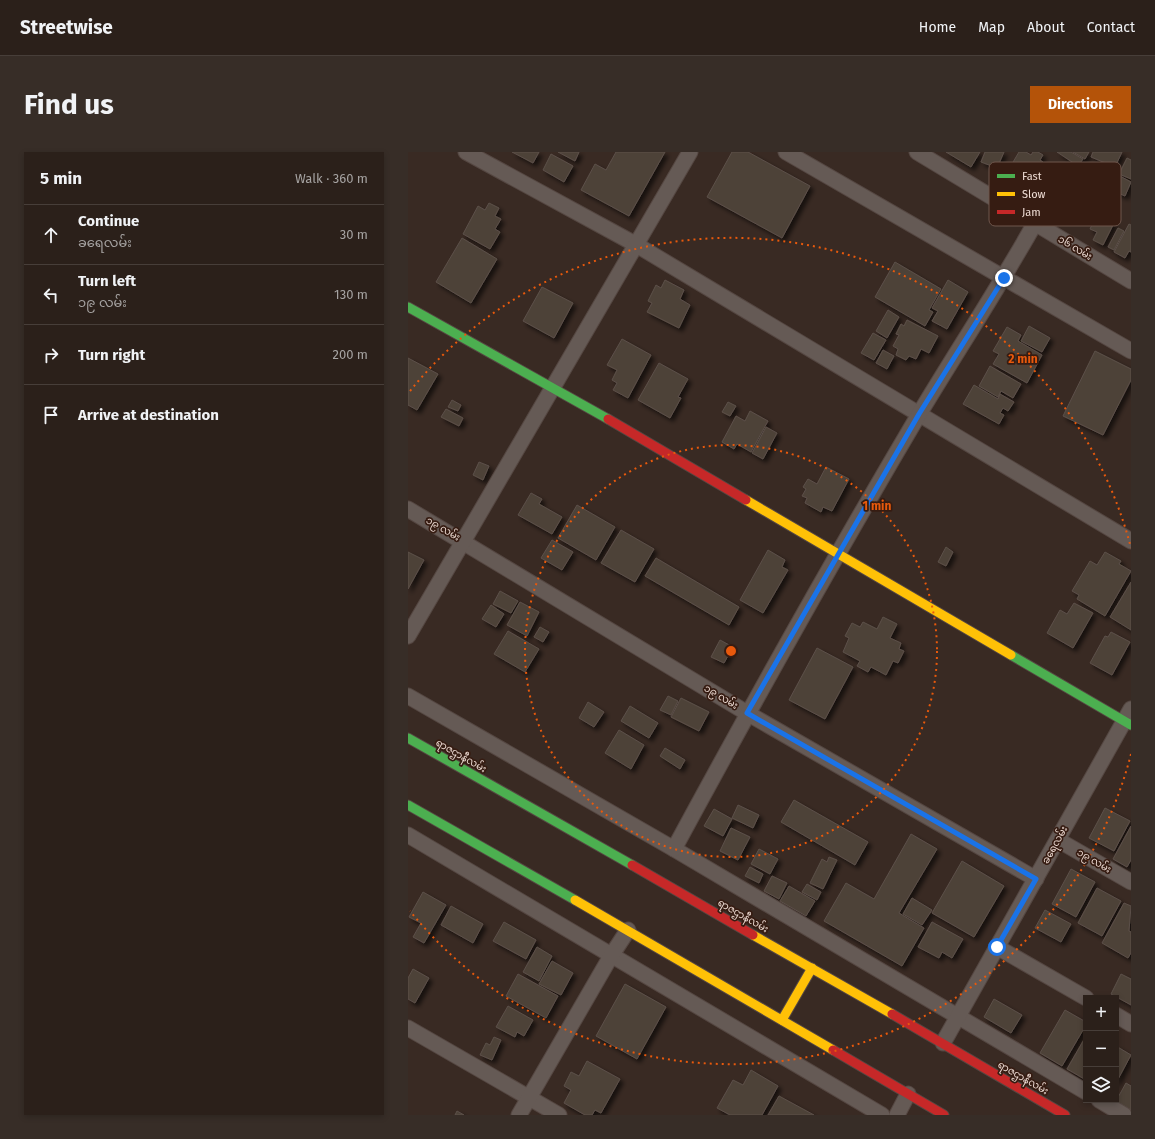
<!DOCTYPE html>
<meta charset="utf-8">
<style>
:root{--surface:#2b201a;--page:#372d27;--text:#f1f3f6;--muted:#a6a3a2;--line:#473e39;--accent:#b45309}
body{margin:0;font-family:"Fira Sans","Noto Sans Myanmar",sans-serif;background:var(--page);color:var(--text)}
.controls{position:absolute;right:12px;bottom:12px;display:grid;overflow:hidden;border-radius:0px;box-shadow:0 2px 6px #0003}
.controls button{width:36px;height:36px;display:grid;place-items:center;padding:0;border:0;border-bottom:1px solid var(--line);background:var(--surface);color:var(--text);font:20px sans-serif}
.stop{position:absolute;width:12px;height:12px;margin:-9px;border:3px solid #1a73e8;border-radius:50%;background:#fff}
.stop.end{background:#1a73e8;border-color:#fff;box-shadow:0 1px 4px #0008}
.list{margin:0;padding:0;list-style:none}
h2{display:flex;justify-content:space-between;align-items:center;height:52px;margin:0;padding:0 16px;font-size:17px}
h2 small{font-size:13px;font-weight:400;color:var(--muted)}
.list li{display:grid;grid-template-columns:26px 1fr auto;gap:12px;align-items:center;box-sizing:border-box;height:60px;padding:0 16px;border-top:1px solid var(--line)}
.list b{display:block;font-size:15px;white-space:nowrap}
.list p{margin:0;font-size:13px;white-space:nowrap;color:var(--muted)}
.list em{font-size:13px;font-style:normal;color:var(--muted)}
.icon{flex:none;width:22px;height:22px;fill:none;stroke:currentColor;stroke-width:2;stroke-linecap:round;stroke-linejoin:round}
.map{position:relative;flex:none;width:723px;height:963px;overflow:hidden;border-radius:0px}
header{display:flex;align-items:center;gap:24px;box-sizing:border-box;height:56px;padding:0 20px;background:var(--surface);border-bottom:1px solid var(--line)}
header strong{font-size:19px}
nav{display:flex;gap:22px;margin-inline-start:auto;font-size:14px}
.intro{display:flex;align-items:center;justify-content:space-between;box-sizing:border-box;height:96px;padding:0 24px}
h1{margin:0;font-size:28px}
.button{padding:10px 18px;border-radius:0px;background:var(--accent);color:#fff;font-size:14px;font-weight:700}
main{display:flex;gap:24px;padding:0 24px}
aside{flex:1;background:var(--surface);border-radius:0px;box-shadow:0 2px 6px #0003}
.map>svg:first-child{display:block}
</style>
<header>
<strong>Streetwise</strong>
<nav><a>Home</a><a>Map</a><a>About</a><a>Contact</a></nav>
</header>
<div class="intro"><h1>Find us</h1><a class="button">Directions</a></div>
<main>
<aside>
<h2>5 min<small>Walk · 360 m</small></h2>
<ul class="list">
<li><svg class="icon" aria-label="ahead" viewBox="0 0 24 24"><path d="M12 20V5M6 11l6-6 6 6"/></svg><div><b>Continue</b><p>ခရေလမ်း</p></div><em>30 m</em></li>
<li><svg class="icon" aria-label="left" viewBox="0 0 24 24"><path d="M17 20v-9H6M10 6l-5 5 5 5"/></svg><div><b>Turn left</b><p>၁၉ လမ်း</p></div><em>130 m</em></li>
<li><svg class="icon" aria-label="right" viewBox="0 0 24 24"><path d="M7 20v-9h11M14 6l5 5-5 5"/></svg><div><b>Turn right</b></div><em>200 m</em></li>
<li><svg class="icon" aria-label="arrive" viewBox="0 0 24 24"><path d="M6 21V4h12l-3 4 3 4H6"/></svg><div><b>Arrive at destination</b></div></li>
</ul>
</aside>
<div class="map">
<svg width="723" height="963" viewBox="0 0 723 963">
<defs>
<filter id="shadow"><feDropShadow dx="3.5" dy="3.5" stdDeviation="2" flood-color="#0009"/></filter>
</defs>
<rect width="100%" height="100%" fill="#392a23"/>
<g fill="#4e4239" stroke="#5c5049" filter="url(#shadow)">
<path d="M104 0H131L125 11Z"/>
<path d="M150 0H171L167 9Z"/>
<path d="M208 0H257L221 64 173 38 187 12 198 18Z"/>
<path d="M324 0H340L402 34 374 86 299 45Z"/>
<path d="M538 0H572L563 15Z"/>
<path d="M577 0H596L589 16 573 10Z"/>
<path d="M611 0H618L623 3 625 0H630L635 3 632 8 635 10 629 21 631 22 616 47 592 32Z"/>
<path d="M649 0H663L675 7 670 14Z"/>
<path d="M665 0H681L677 7Z"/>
<path d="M685 0H714L707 15 683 5Z"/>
<path d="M143 2 165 14 156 30 135 18Z"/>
<path d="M719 6 723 8V27L711 22Z"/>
<path d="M710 23 723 30 717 44 703 38Z"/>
<path d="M81 51 91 56 87 64 93 67 87 77 92 80 82 97 55 82 70 54 77 58Z"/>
<path d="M689 62 695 66 697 63 704 67 702 69 706 71 695 93 685 88 689 80 682 77Z"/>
<path d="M721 72 723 73V100L721 99 717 106 706 100Z"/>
<path d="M710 76 716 79 706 98 700 95Z"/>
<path d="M54 86 89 107 63 151 28 130Z"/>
<path d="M487 110 533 137 521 158 525 160 517 174 467 145Z"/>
<path d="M257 128 276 138 272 147 282 153 271 176 239 160 244 151 240 149 248 133 253 136Z"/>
<path d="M540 128 560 140 539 177 524 169 530 159 524 156Z"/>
<path d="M134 135 165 151 146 186 115 169Z"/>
<path d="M480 158 491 165 479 186 468 179Z"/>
<path d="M499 168 530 184 521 201 513 197 508 207 501 204 498 208 488 203 490 197 485 194 491 183 488 182 493 172 496 174Z"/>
<path d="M621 174 642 186 634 200 613 189Z"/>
<path d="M599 175 613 183 610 189 634 203 619 231 585 212 591 202 585 199Z"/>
<path d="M465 181 478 188 466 208 453 201Z"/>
<path d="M214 187 243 203 220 246 205 238 209 231 204 228 209 218 199 213Z"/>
<path d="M475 198 486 204 479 217 468 211Z"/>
<path d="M687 199 723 217V228L695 283 655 264Z"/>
<path d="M0 206 30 222 9 258 0 253Z"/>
<path d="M251 211 280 227 270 245 273 246 262 266 230 248Z"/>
<path d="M582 214 613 232 605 246 593 239 590 245 571 234Z"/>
<path d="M566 233 590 247 592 242 606 250 600 259 595 256 592 261 596 263 591 272 555 252Z"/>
<path d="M44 248 53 253 50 259 40 255Z"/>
<path d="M320 250 328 254 322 264 314 260Z"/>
<path d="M38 257 55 266 51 274 33 265Z"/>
<path d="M342 259 360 269 343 300 329 292 326 297 314 290 328 264 337 269Z"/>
<path d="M358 275 369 281 355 307 344 301Z"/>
<path d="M71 310 81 314 75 328 65 323Z"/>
<path d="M418 315 441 327 424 359 415 355 413 360 397 351 399 346 394 344 398 337 395 335 400 327 409 332Z"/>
<path d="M123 341 134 347 131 352 154 365 144 382 110 363Z"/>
<path d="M169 353 207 375 188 408 150 386Z"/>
<path d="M213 378 246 397 227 430 193 411Z"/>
<path d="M144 388 165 400 154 418 133 406Z"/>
<path d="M538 395 545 400 538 414 530 410Z"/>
<path d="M360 398 377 408 374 415 380 418 355 461 332 448Z"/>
<path d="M0 400 16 408 0 437Z"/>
<path d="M697 400 713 409 711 412 723 419 697 464 669 447 671 443 664 439 682 409 689 413Z"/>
<path d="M248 406 331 455 321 473 237 424Z"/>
<path d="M723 430V478L702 465Z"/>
<path d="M92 439 110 449 103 461 85 452Z"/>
<path d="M112 450 131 460 119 484 99 473Z"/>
<path d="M666 451 685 461 665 496 639 481 652 458 659 462Z"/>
<path d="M83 453 96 462 88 475 74 467Z"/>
<path d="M475 465 489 472 482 486 493 491 491 497 496 499 490 511 485 509 478 523 463 515 460 520 449 514 452 509 435 500 441 486 437 484 444 471 452 475 455 470 469 477Z"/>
<path d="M132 475 141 480 135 490 126 485Z"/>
<path d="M100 479 131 497 117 520 86 502Z"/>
<path d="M703 480 722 490 704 523 682 511 697 484 700 485Z"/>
<path d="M312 488 325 495 316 511 303 505Z"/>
<path d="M409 496 445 515 417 567 381 548Z"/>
<path d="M260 544 270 549 263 563 252 558Z"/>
<path d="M273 546 301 560 291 579 263 565Z"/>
<path d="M180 550 196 560 186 575 171 566Z"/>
<path d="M222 554 250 571 241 586 213 569Z"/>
<path d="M211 578 236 593 223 617 197 601Z"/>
<path d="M257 596 277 608 272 617 252 604Z"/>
<path d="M386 648 460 690 447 713 373 670Z"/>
<path d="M330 653 351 663 345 676 324 666Z"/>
<path d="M697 656 722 669 706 699 681 686Z"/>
<path d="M306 657 324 667 315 684 296 674Z"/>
<path d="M723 674V708L719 715 705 707Z"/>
<path d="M323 676 342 685 330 708 312 699Z"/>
<path d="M503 682 529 697 491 761 516 776 494 814 416 769 438 731 466 747Z"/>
<path d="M351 697 370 707 362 722 343 712Z"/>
<path d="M421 705 429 708 415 737 402 731 414 707 419 710Z"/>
<path d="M554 709 596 734 566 785 524 761Z"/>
<path d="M342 715 355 722 351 731 337 724Z"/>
<path d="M663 717 687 730 668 765 644 752Z"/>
<path d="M364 724 379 731 371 747 356 739Z"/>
<path d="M399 732 413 740 409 748 394 740Z"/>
<path d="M381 734 407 749 398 764 372 749Z"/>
<path d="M689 736 713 749 694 784 670 771Z"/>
<path d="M15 740 38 753 16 791 5 785 13 771 1 765Z"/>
<path d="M504 746 524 758 514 773 495 762Z"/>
<path d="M716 751 723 754 721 779 723 780V801L720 806 694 791Z"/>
<path d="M43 754 75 772 65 791 33 773Z"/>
<path d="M637 758 663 772 653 790 627 776Z"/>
<path d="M96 770 128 788 118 807 85 789Z"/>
<path d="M524 770 555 787 544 806 534 800 531 806 510 795Z"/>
<path d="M129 795 144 804 131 829 115 820Z"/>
<path d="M144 809 165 821 153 843 131 832Z"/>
<path d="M5 817 21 826 7 851 0 847V826Z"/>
<path d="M110 822 150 844 138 866 98 844Z"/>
<path d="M713 822 723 827V853L703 842Z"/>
<path d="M217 832 258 855 229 907 188 884Z"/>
<path d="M586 847 614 863 603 881 576 865Z"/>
<path d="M100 854 125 868 116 884 109 880 107 885 88 875Z"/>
<path d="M657 858 678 870V873L654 914 632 901Z"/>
<path d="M678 884V928L659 917Z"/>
<path d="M86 885 93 888 84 908 72 903 78 891 82 893Z"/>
<path d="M708 894 723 903 708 931Z"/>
<path d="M179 909 212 927 193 961 187 958 184 963H177L156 951 163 938 156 934 163 920 171 924Z"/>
<path d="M343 918 370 934 354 963H322L309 956 325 928 335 933Z"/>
<path d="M718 931 723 934V958L708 949Z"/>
<path d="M371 944 406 963H360Z"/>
<path d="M49 959 56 963H47Z"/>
</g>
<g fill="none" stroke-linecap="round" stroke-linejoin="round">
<defs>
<g id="street">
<path d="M58 0 227 92 723 389"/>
<path d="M378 0 723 199"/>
<path d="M509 0 723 129"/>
<path d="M0 357 339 561 628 727"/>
<path d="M0 484 282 0"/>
<path d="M0 544 266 697 678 940"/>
<path d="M0 683 474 963"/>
<path d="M650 688 723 730"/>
<path d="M266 697C345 551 426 406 510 264 549 199 590 137 627 71"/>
<path d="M589 795 678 846"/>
<path d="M708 863 723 872"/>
<path d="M0 876 151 963"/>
<path d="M535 891 723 557"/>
<path d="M691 948 716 963"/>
<path d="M111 963 203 804 220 778"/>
<path d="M489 963 500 942"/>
</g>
<g id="fast">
<path d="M0 155 200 267"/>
<path d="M603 503 723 573"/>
<path d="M0 586 224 713"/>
<path d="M0 653 167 748"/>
</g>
<g id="slow">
<path d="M338 348 603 503"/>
<path d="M167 748 425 898"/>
<path d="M345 783 484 862"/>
<path d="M374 868 404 816"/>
</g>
<g id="jam">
<path d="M200 267 338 348"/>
<path d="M224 713 345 783"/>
<path d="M484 862 657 963"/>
<path d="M425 898 536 963"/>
</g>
</defs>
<use href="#street" stroke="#554742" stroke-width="17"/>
<use href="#fast" stroke="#554742" stroke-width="11"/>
<use href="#slow" stroke="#554742" stroke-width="11"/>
<use href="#jam" stroke="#554742" stroke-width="11"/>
<use href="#street" stroke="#655a55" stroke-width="15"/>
<use href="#fast" stroke="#4caf50" stroke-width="9"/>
<use href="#slow" stroke="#ffc107" stroke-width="9"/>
<use href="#jam" stroke="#c62828" stroke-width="9"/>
</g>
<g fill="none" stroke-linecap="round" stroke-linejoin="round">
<path stroke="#1a73e8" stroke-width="5" d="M589 795 628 727 339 561 511 262 596 126"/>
</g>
<g fill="none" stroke="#e8590c" stroke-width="2" stroke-dasharray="2 4">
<circle cx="323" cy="499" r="206"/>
<path d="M723 602A413 413 0 0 1 2 759M2 239A413 413 0 0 1 723 396"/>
</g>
<g text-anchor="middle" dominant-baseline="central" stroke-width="3.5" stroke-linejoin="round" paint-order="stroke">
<g font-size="10" fill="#efddd5" stroke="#361c12">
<text transform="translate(667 96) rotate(31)">၁၆ လမ်း</text>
<text transform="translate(35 377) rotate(30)">၁၉ လမ်း</text>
<text transform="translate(313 545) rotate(31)">၁၉ လမ်း</text>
<text transform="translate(53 604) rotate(30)">ရာဇဌာနီလမ်း</text>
<text transform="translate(647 693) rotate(-61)">ခရေလမ်း</text>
<text transform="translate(686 709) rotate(30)">၁၉ လမ်း</text>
<text transform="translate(335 764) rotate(30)">ရာဇဌာနီလမ်း</text>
<text transform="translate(615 926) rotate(30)">ရာဇဌာနီလမ်း</text>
</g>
</g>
<rect x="581" y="10" width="132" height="64" rx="6" fill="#361c12" stroke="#6e564c" stroke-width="1"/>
<rect x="589" y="22" width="18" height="4" fill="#4caf50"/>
<rect x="589" y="40" width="18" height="4" fill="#ffc107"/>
<rect x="589" y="58" width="18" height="4" fill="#c62828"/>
<g font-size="11" fill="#efddd5">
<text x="614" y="28">Fast</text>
<text x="614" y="46">Slow</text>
<text x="614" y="64">Jam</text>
</g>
<circle cx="323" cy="499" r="6" fill="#e8590c" stroke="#361c12" stroke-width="2"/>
<g font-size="12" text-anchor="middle" font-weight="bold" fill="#e8590c" stroke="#361c12" stroke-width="3.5" stroke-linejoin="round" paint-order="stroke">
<text x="615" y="211">2 min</text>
<text x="469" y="358">1 min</text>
</g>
</svg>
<div class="controls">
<button>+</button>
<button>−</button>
<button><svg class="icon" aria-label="layers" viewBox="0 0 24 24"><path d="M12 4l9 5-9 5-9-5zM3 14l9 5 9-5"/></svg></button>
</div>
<div class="stop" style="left:589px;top:795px"></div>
<div class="stop end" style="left:596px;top:126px"></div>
</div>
</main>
